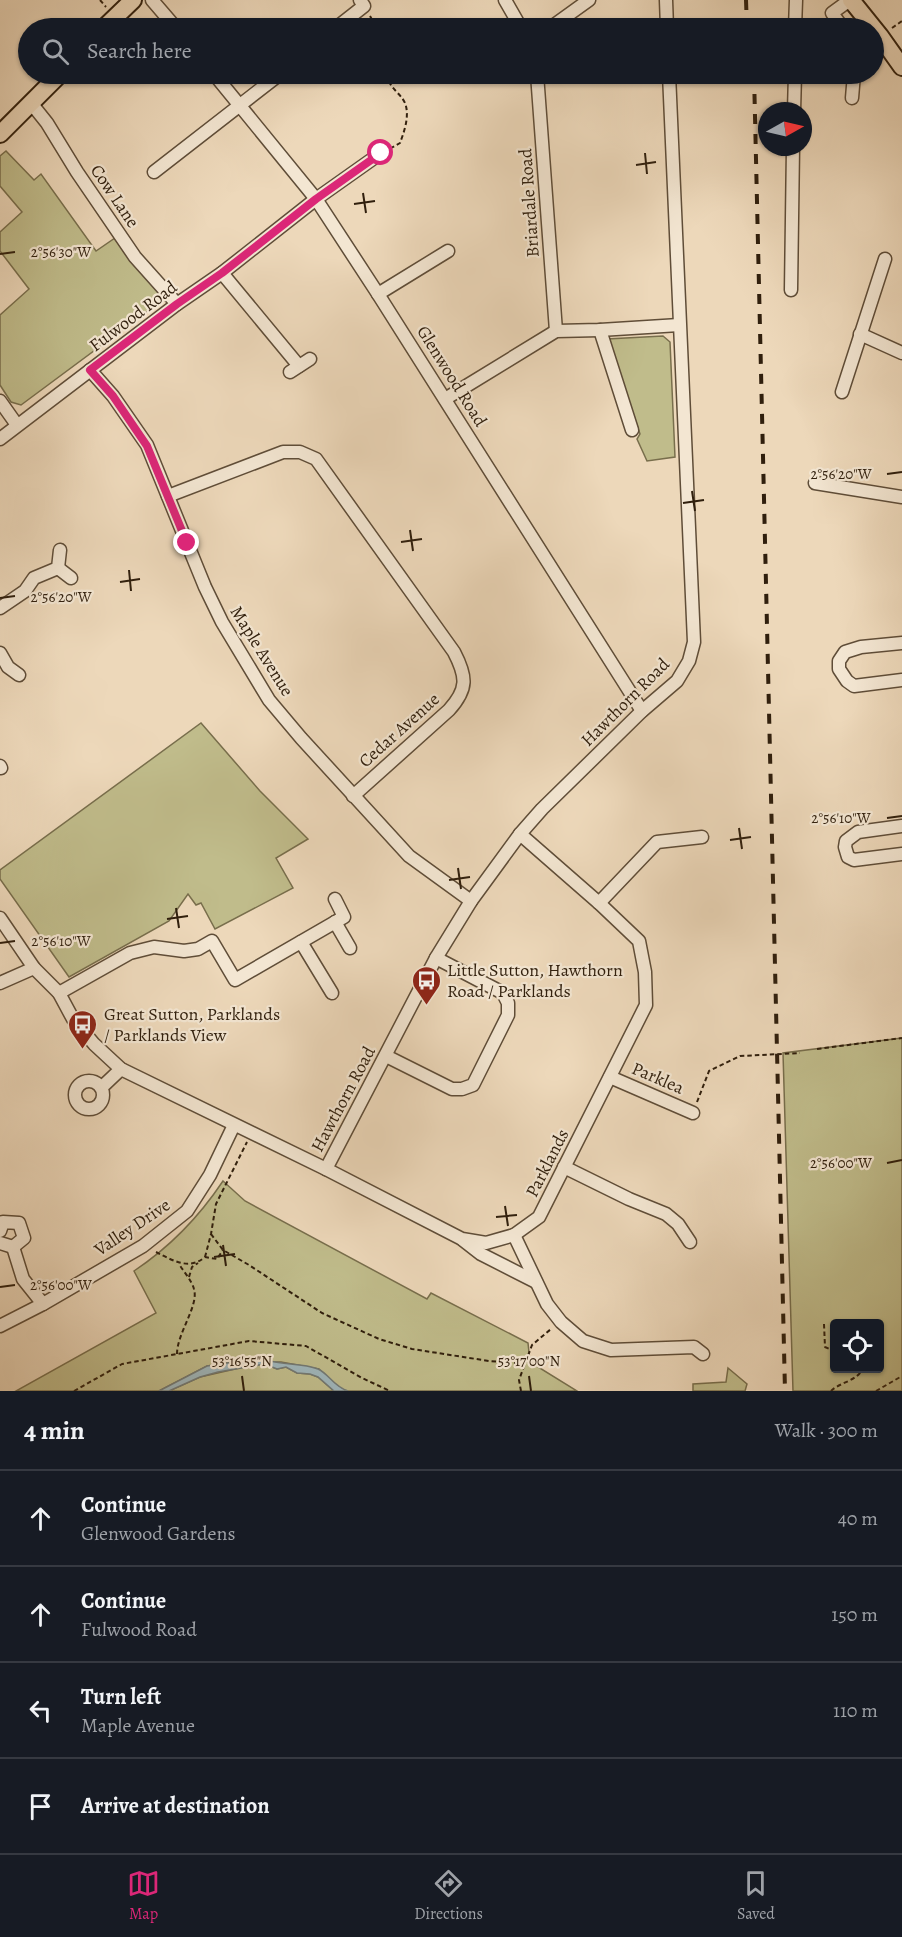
<!DOCTYPE html>
<meta charset="utf-8">
<style>
:root{--surface:#171b24;--page:#242831;--text:#f1f3f6;--muted:#9ea1a6;--line:#363941;--accent:#db2777}
body{margin:0;font-family:Alegreya,serif;background:var(--page);color:var(--text)}
.controls{position:absolute;right:18px;bottom:18px;display:grid;overflow:hidden;border-radius:6px;box-shadow:0 2px 4px #0004}
.controls button{width:54px;height:54px;display:grid;place-items:center;padding:0;border:0;border-bottom:2px solid var(--line);background:var(--surface);color:var(--text);font:30px sans-serif}
.compass{position:absolute;left:758px;top:102px;width:54px;height:54px;border-radius:50%;background:var(--surface);box-shadow:0 2px 4px #0004;rotate:82deg}
.stop{position:absolute;width:18px;height:18px;margin:-14px;border:4px solid #db2777;border-radius:50%;background:#fff}
.stop.end{background:#db2777;border-color:#fff;box-shadow:0 2px 6px #0008}
.list{margin:0;padding:0;list-style:none}
h2{display:flex;justify-content:space-between;align-items:center;height:78px;margin:0;padding:0 24px;font-size:26px}
h2 small{font-size:20px;font-weight:400;color:var(--muted)}
.list li{display:grid;grid-template-columns:39px 1fr auto;gap:18px;align-items:center;box-sizing:border-box;height:96px;padding:0 24px;border-top:2px solid var(--line)}
.list b{display:block;font-size:22px;white-space:nowrap}
.list p{margin:0;font-size:20px;white-space:nowrap;color:var(--muted)}
.list em{font-size:20px;font-style:normal;color:var(--muted)}
.icon{flex:none;width:33px;height:33px;fill:none;stroke:currentColor;stroke-width:2;stroke-linecap:round;stroke-linejoin:round}
.map{position:relative;flex:none;width:902px;height:1391px;overflow:hidden}
.search{position:absolute;background:var(--surface);box-shadow:0 2px 4px #0004;left:18px;right:18px;top:18px;height:66px;display:flex;align-items:center;gap:15px;box-sizing:border-box;padding:0 21px;border-radius:33px;color:var(--muted);font-size:22px}
.sheet{height:462px;background:var(--surface)}
nav{display:flex;justify-content:space-around;align-items:center;box-sizing:border-box;height:84px;border-top:2px solid var(--line);background:var(--surface);font-size:16px;color:var(--muted)}
nav a{display:grid;justify-items:center;gap:3px}
nav .on{color:var(--accent)}
.map>svg:first-child{display:block}
</style>
<div class="map">
<svg width="902" height="1391" viewBox="0 0 902 1391">
<rect width="100%" height="100%" fill="#edd8ba"/>
<filter id="stains"><feTurbulence type="fractalNoise" baseFrequency=".00333" numOctaves="4"/><feColorMatrix values="0 0 0 0 .2 0 0 0 0 .09 0 0 0 0 .02 0 0 0 .5 -.17"/></filter>
<radialGradient id="worn" r=".72"><stop offset=".6" stop-color="#630" stop-opacity="0"/><stop offset="1" stop-color="#630" stop-opacity=".3"/></radialGradient>
<g fill="#c0bc8b" stroke="#786e4c" stroke-width="1.5" fill-rule="evenodd">
<path d="M6 151 34 180 41 174 96 251 115 238 165 298 21 405 11 402 0 385V315L29 289 0 251V232L22 212 0 186V156Z"/>
<path d="M663 336 670 342 675 457 647 461 637 439 640 434 607 339Z"/>
<path d="M201 723 260 791 308 839 276 858 293 888 215 929 201 903 196 905 188 894 169 921 69 977 0 879V870Z"/>
<path d="M902 1038V1391H793L783 1053ZM834 1324H880V1368H834Z"/>
<path d="M223 1181 245 1201 427 1299 431 1293 528 1343 530 1362 577 1391H348L343 1390 328 1379 319 1369 281 1362H271L261 1358 207 1366 159 1391H16L156 1313 134 1271C170 1247 199 1217 223 1181Z"/>
<path d="M257 1364H265L277 1369 286 1367 297 1373 310 1374 318 1377 334 1391H169L200 1377Z"/>
<path d="M728 1368 747 1384 745 1391H693V1384L726 1382Z"/>
</g>
<path fill="#9fb6bb" stroke="#737a75" stroke-width="1.5" d="M261 1358C264 1358 267 1360 270 1361 285 1365 303 1363 318 1369 328 1373 334 1387 348 1391H334L318 1377 310 1374 297 1373 286 1367 277 1369 265 1364 218 1372 200 1377 169 1391H159L207 1366Z"/>
<g fill="none" stroke-linecap="round" stroke-linejoin="round">
<defs>
<g id="minor">
<path d="M152 0 176 28"/>
<path d="M505 0 521 28"/>
<path d="M666 0 667 28"/>
<path d="M336 28 364 6 360 0"/>
<path d="M550 28 589 0"/>
<path d="M795 28 796 0"/>
<path d="M843 28 832 13 850 0"/>
<path d="M214 74 316 199 378 294 642 711"/>
<path d="M537 74 556 331"/>
<path d="M852 98 854 74"/>
<path d="M31 103 47 123 77 172 135 257 177 304"/>
<path d="M794 111 795 74"/>
<path d="M154 172 280 74"/>
<path d="M222 273 299 366"/>
<path d="M791 290 793 147"/>
<path d="M378 294 448 251"/>
<path d="M600 330 632 430"/>
<path d="M860 334 902 353"/>
<path d="M90 370 113 396 147 445 205 587 222 622 269 700 301 738 409 856 471 901"/>
<path d="M290 372 310 359"/>
<path d="M842 392 885 259"/>
<path d="M445 399 556 331 600 330 679 325"/>
<path d="M0 401 17 425"/>
<path d="M0 439 177 304 222 273 316 199 381 153"/>
<path d="M815 483 902 497"/>
<path d="M168 496 283 452H300L316 459 454 652C467 677 468 689 449 710L353 796"/>
<path d="M58 568 71 578"/>
<path d="M0 608 25 591 34 578 58 568 60 550"/>
<path d="M902 643 861 647 845 652 839 661V669L847 681 854 686 902 680"/>
<path d="M0 653 8 667 19 675"/>
<path d="M0 766 1 768"/>
<path d="M902 826 858 832 846 841 845 847 848 857 854 860 902 854"/>
<path d="M599 903 657 842 702 837"/>
<path d="M0 918 34 968 59 993 73 1019 94 1044 121 1069 326 1169 462 1239 486 1243 514 1235 539 1217 646 1005 645 972 639 941 599 903 520 834"/>
<path d="M335 922 350 948"/>
<path d="M301 942 332 993"/>
<path d="M0 983 34 968"/>
<path d="M59 993 130 953 154 947 184 951 198 949 212 941 235 980 344 917 335 899"/>
<path d="M386 1056 452 1089H462L473 1085 508 1015V1003L503 993 436 958"/>
<path d="M610 1077 693 1113"/>
<circle cx="89" cy="1095" r="14"/>
<path d="M102 1087 121 1069"/>
<path d="M564 1167 629 1199 666 1214 678 1224 690 1242"/>
<path d="M326 1169 436 958 471 901 520 834 542 809 642 711 677 681 689 661 694 642 669 74"/>
<path d="M0 1231 3 1222 19 1223 24 1238 13 1247"/>
<path d="M514 1235 547 1304 561 1322 583 1341 611 1350 694 1347 703 1354"/>
<path d="M463 1240 481 1254 536 1282"/>
<path d="M0 1243 13 1247"/>
<path d="M13 1247 23 1279 43 1304"/>
<path d="M0 1326 43 1304 143 1246 187 1211 210 1175 234 1125"/>
</g>
<g id="major">
<path d="M851 0 880 36 902 67"/>
<path d="M104 28 133 0"/>
<path d="M0 134 60 74"/>
</g>
</defs>
<use href="#minor" stroke="#5f4d38" stroke-width="15"/>
<use href="#major" stroke="#301f0d" stroke-width="20"/>
<g stroke="#301f0d" stroke-width="2" stroke-dasharray="4.5 3" stroke-linecap="butt">
<path d="M100 0 106 7"/>
<path d="M370 16 377 28"/>
<path d="M892 28 902 21"/>
<path d="M387 74C389 89 400 92 405 103 410 116 404 132 400 143L391 148"/>
<path d="M817 1049 902 1038"/>
<path d="M697 1102 709 1071 740 1056 800 1053"/>
<path d="M211 1234 223 1250 249 1265 322 1313 379 1339 412 1349 489 1361 525 1364"/>
<path d="M156 1252C172 1260 189 1271 205 1257L217 1259 223 1250"/>
<path d="M205 1257 211 1234 216 1204 247 1142"/>
<path d="M189 1277 192 1267 198 1263"/>
<path d="M824 1324 825 1347 834 1351"/>
<path d="M177 1354C177 1333 199 1306 194 1289 192 1281 184 1272 179 1264"/>
<path d="M74 1391 122 1364 249 1341 306 1346 362 1378 390 1391"/>
<path d="M521 1391 519 1380 532 1345 551 1329"/>
<path d="M831 1391C840 1382 858 1381 863 1368"/>
<path d="M876 1391 902 1376"/>
</g>
<use href="#minor" stroke="#f3e6d2" stroke-width="12"/>
<use href="#major" stroke="#edd8ba" stroke-width="16"/>
<g stroke="#301f0d" stroke-width="4" stroke-dasharray="10 10" stroke-linecap="butt">
<path d="M746 0 747 28"/>
<path d="M754 74 785 1391"/>
</g>
</g>
<g fill="none" stroke-linecap="round" stroke-linejoin="round">
<path stroke="#db2777" stroke-width="8" d="M187 543 147 446 113 396 90 370 177 304 222 273 316 199 381 153"/>
</g>
<path fill="none" stroke="#301f0d" stroke-width="2" d="M645 153 647 174M636 165 656 162M363 193 366 213M354 204 375 201M0 254 15 252M887 474 902 472M692 491 695 511M683 503 704 500M410 530 413 551M401 542 422 539M129 570 131 591M120 582 140 579M0 598 15 596M887 818 902 816M739 828 742 849M730 840 751 837M458 868 461 889M449 880 470 877M176 908 179 928M167 919 188 916M0 943 15 941M887 1163 902 1160M505 1206 508 1226M496 1217 517 1215M223 1245 226 1266M214 1257 235 1254M0 1287 15 1285M242 1376 244 1391M529 1376 531 1391"/>
<defs>
<symbol id="bus-pin" viewBox="-11 -11 22 30"><path d="M0 17L-7.5 6A9.5 9.5 0 1 1 7.5 6Z" fill="#8f2418" stroke="#f3e6d2"/><path d="M-5-6H5V4H4V6H2V4H-2V6H-4V4H-5ZM-3.5-4V0h7V-4ZM-3.5 1.2v1.5H-2V1.2ZM2 1.2v1.5H3.5V1.2Z" fill="#fff"/></symbol>
</defs>
<g fill-rule="evenodd">
<use href="#bus-pin" x="410" y="964" width="33" height="45"/>
<use href="#bus-pin" x="66" y="1008" width="33" height="45"/>
</g>
<g text-anchor="middle" dominant-baseline="central" stroke-width="4.5" stroke-linejoin="round" paint-order="stroke">
<g font-size="18" fill="#301f0d" stroke="#f3e6d2">
<text transform="translate(115 196) rotate(56)">Cow Lane</text>
<text transform="translate(529 203) rotate(-94)">Briardale Road</text>
<text transform="translate(133 316) rotate(-37)">Fulwood Road</text>
<text transform="translate(452 376) rotate(58)">Glenwood Road</text>
<text transform="translate(262 651) rotate(58)">Maple Avenue</text>
<text transform="translate(625 702) rotate(-45)">Hawthorn Road</text>
<text transform="translate(399 730) rotate(-42)">Cedar Avenue</text>
<text transform="translate(658 1078) rotate(23)">Parklea</text>
<text transform="translate(343 1099) rotate(-62)">Hawthorn Road</text>
<text transform="translate(547 1163) rotate(-63)">Parklands</text>
<text transform="translate(132 1227) rotate(-34)">Valley Drive</text>
</g>
<g font-size="18" fill="#301f0d" stroke="#f3e6d2" text-anchor="start">
<text x="447" y="970">Little Sutton, Hawthorn<tspan x="447" dy="21">Road / Parklands</tspan></text>
<text x="104" y="1014">Great Sutton, Parklands<tspan x="104" dy="21">/ Parklands View</tspan></text>
</g>
</g>
<g font-size="15" text-anchor="middle" fill="#301f0d" stroke="#f3e6d2" stroke-width="4.5" stroke-linejoin="round" paint-order="stroke">
<text x="61" y="257">2°56'30"W</text>
<text x="841" y="479">2°56'20"W</text>
<text x="61" y="602">2°56'20"W</text>
<text x="841" y="823">2°56'10"W</text>
<text x="61" y="946">2°56'10"W</text>
<text x="841" y="1168">2°56'00"W</text>
<text x="61" y="1290">2°56'00"W</text>
<text x="242" y="1366">53°16'55"N</text>
<text x="529" y="1366">53°17'00"N</text>
</g>
<rect width="100%" height="100%" filter="url(#stains)"/>
<rect width="100%" height="100%" fill="url(#worn)"/>
</svg>
<div class="controls">
<button><svg class="icon" aria-label="locate" viewBox="0 0 24 24"><circle cx="12" cy="12" r="6"/><path d="M12 2v4M12 18v4M2 12h4M18 12h4"/></svg></button>
</div>
<svg class="compass" viewBox="-18 -18 36 36"><path d="M0-13l5 13h-10z" fill="#e53935"/><path d="M0 13l5-13h-10z" fill="#9ea1a6"/></svg>
<div class="stop" style="left:381px;top:153px"></div>
<div class="stop end" style="left:187px;top:543px"></div>
<div class="search"><svg class="icon" aria-label="search" viewBox="0 0 24 24"><circle cx="10" cy="10" r="6"/><path d="M15 15l6 6"/></svg>Search here</div>
</div>
<section class="sheet">
<h2>4 min<small>Walk · 300 m</small></h2>
<ul class="list">
<li><svg class="icon" aria-label="ahead" viewBox="0 0 24 24"><path d="M12 20V5M6 11l6-6 6 6"/></svg><div><b>Continue</b><p>Glenwood Gardens</p></div><em>40 m</em></li>
<li><svg class="icon" aria-label="ahead" viewBox="0 0 24 24"><path d="M12 20V5M6 11l6-6 6 6"/></svg><div><b>Continue</b><p>Fulwood Road</p></div><em>150 m</em></li>
<li><svg class="icon" aria-label="left" viewBox="0 0 24 24"><path d="M17 20v-9H6M10 6l-5 5 5 5"/></svg><div><b>Turn left</b><p>Maple Avenue</p></div><em>110 m</em></li>
<li><svg class="icon" aria-label="arrive" viewBox="0 0 24 24"><path d="M6 21V4h12l-3 4 3 4H6"/></svg><div><b>Arrive at destination</b></div></li>
</ul>
</section>
<nav>
<a class="on"><svg class="icon" aria-label="map" viewBox="0 0 24 24"><path d="M3 6l6-2 6 2 6-2v14l-6 2-6-2-6 2zM9 4v14M15 6v14"/></svg>Map</a>
<a><svg class="icon" aria-label="directions" viewBox="0 0 24 24"><path d="M12 3l9 9-9 9-9-9zM9 14v-3h6M13 9l2 2-2 2"/></svg>Directions</a>
<a><svg class="icon" aria-label="saved" viewBox="0 0 24 24"><path d="M7 4h10v16l-5-4-5 4z"/></svg>Saved</a>
</nav>
